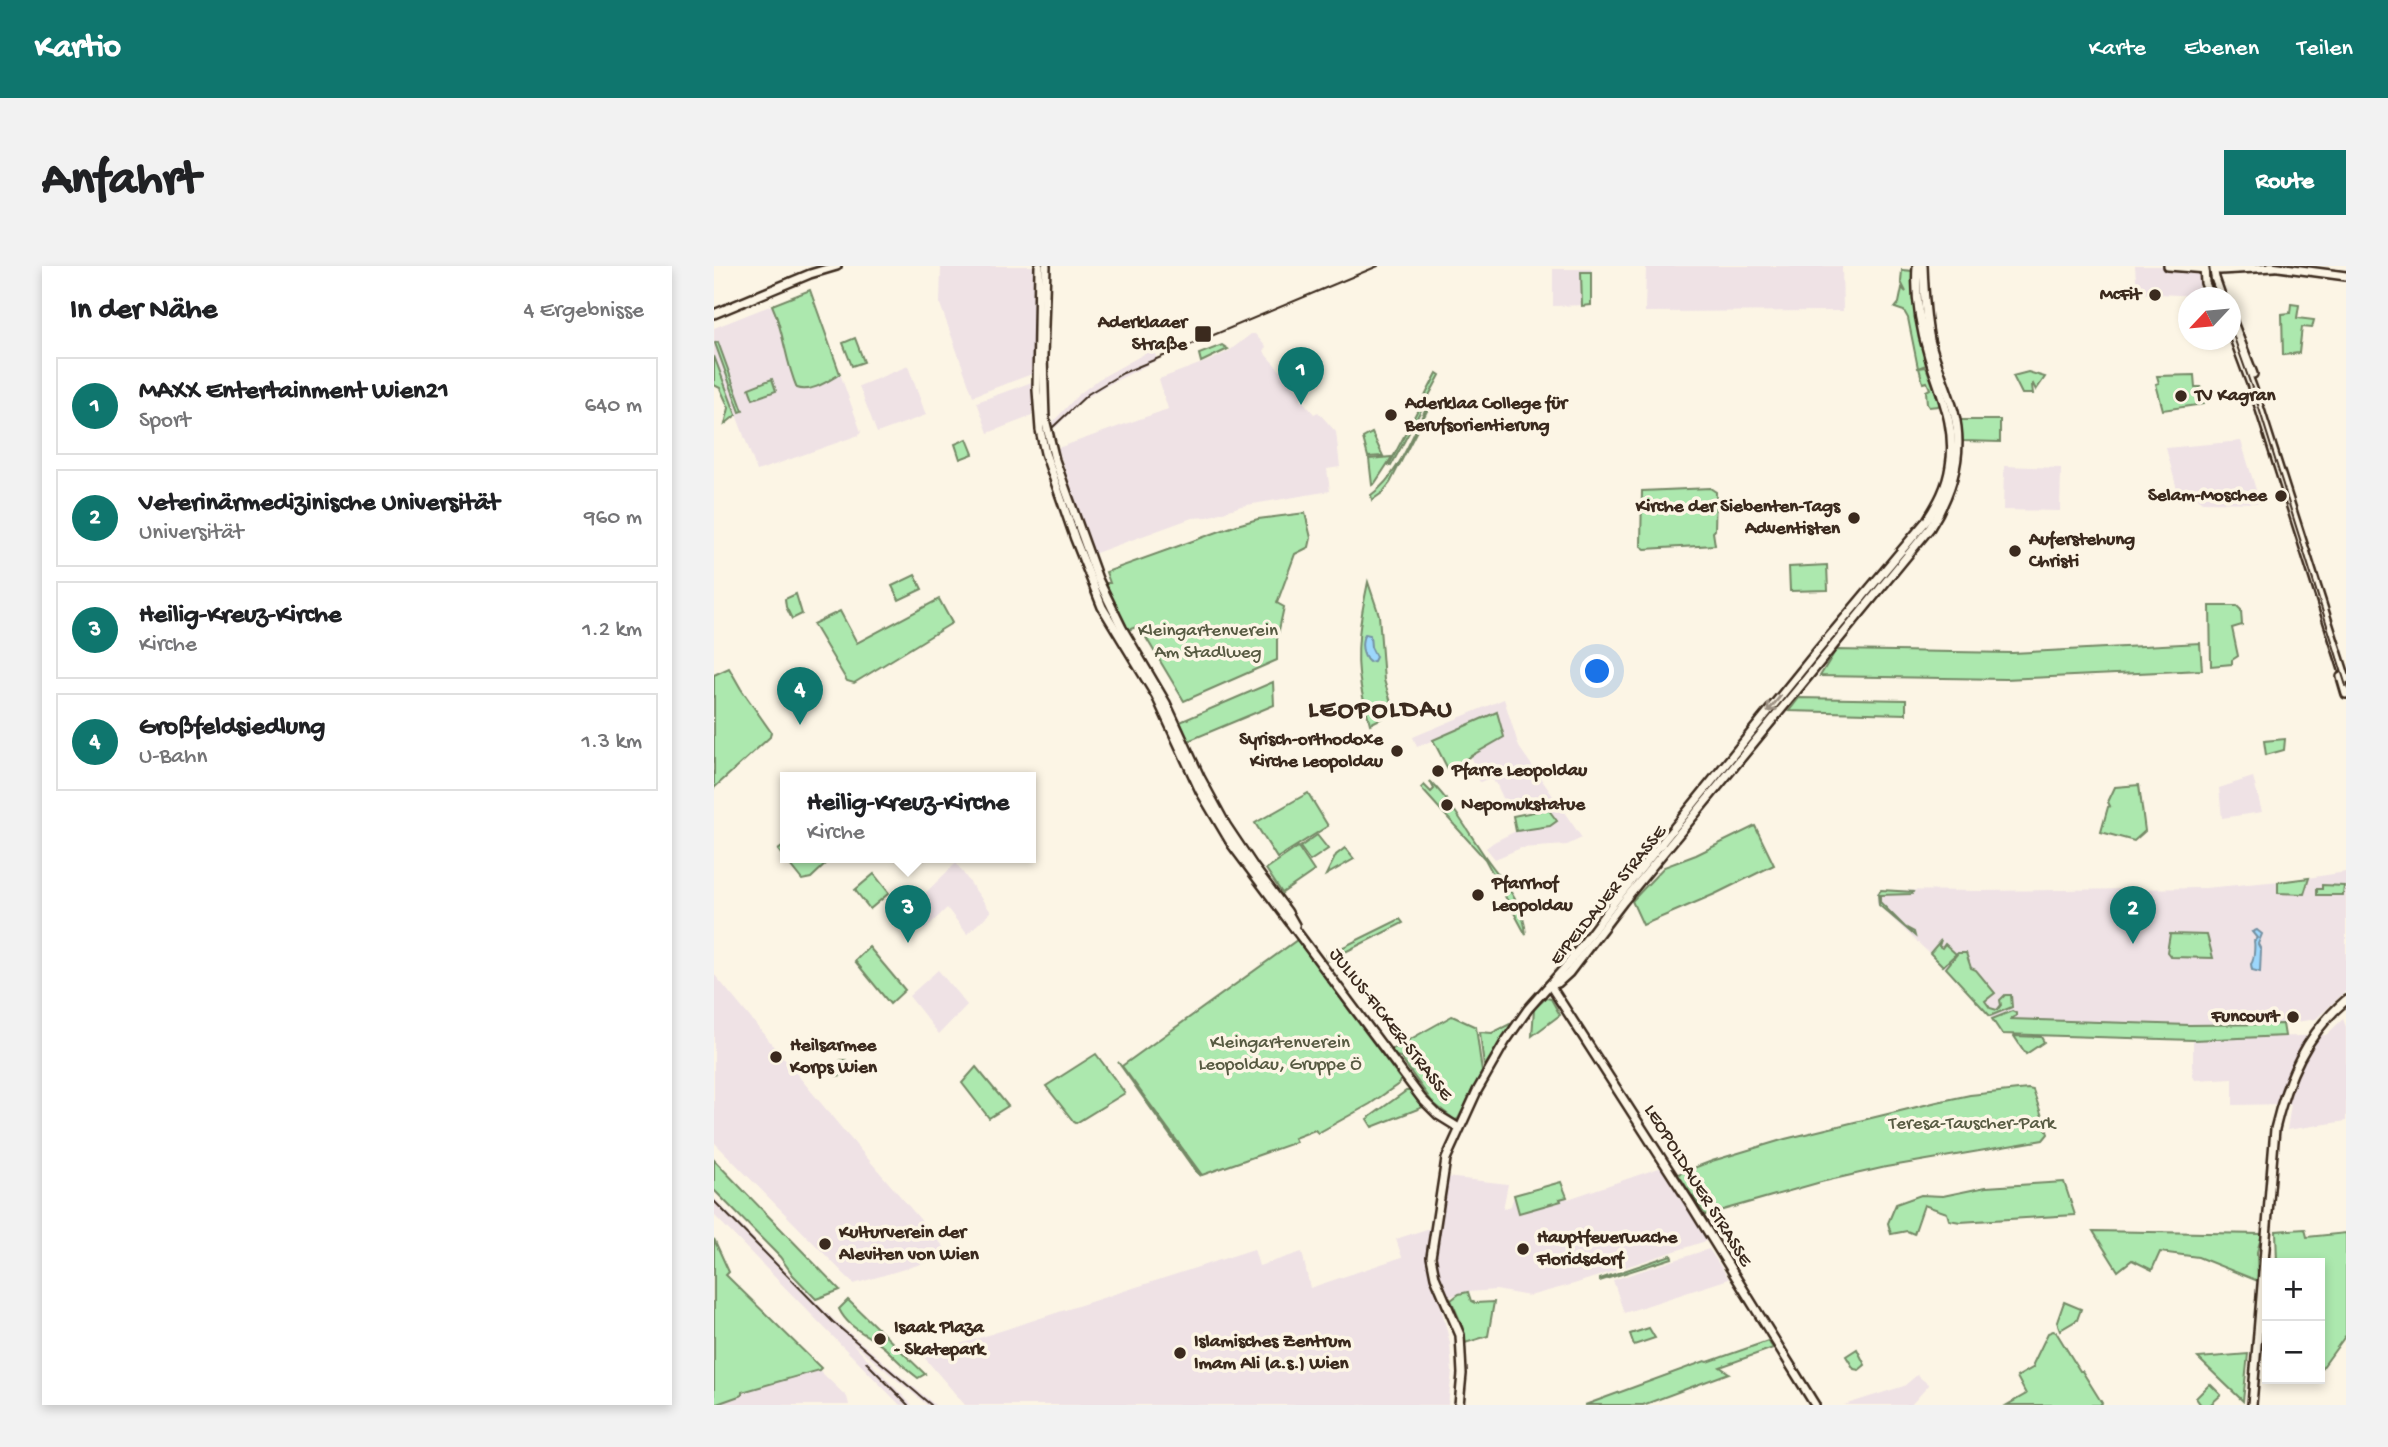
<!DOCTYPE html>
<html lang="de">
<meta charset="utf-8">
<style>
:root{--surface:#fff;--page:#f2f2f2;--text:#202124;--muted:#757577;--line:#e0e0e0;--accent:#0f766e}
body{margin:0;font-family:"Gochi Hand",sans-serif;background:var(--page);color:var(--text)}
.controls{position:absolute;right:21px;bottom:21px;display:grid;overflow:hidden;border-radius:0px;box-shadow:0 4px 10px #0003}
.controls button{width:63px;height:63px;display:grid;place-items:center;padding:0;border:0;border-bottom:2px solid var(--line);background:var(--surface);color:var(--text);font:35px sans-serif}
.compass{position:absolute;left:1464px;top:21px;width:63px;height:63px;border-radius:50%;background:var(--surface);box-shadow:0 4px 10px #0003;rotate:244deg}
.you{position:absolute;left:884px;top:406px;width:24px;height:24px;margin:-18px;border:5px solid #fff;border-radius:50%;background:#1a73e8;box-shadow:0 0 0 10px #1a73e833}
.badge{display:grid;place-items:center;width:46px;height:46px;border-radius:50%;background:var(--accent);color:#fff;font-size:23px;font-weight:700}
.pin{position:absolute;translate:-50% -58px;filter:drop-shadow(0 2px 4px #0008)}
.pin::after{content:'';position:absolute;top:37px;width:24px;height:21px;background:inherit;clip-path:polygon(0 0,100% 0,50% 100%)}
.popup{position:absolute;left:66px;top:506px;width:256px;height:91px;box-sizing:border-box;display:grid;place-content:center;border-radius:0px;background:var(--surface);filter:drop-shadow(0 2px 5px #0005);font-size:23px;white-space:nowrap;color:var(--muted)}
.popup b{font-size:26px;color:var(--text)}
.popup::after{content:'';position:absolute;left:50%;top:100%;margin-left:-14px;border:14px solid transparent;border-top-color:var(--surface)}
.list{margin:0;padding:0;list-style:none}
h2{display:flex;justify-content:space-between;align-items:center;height:91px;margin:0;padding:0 28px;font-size:30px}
h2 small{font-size:23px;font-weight:400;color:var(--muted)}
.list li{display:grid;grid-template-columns:46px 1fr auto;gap:21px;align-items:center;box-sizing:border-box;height:98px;margin:0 14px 14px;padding:0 14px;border:2px solid var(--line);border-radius:0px}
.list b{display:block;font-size:26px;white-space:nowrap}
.list p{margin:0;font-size:23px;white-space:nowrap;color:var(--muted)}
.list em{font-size:23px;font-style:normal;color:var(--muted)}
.map{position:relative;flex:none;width:1632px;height:1139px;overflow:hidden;border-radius:0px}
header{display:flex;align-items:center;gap:42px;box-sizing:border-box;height:98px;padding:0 35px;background:var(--accent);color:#fff}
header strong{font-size:33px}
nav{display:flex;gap:38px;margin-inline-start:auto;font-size:24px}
.intro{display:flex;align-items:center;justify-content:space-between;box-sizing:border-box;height:168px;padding:0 42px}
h1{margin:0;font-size:49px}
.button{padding:18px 32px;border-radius:0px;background:var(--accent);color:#fff;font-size:24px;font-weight:700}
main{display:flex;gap:42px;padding:0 42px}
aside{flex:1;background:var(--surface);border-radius:0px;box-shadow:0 4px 10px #0003}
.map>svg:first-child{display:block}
</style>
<header>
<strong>Kartio</strong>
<nav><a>Karte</a><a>Ebenen</a><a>Teilen</a></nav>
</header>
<div class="intro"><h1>Anfahrt</h1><a class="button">Route</a></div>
<main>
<aside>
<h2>In der Nähe<small>4 Ergebnisse</small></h2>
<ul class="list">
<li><span class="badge">1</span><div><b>MAXX Entertainment Wien21</b><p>Sport</p></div><em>640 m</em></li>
<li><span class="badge">2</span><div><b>Veterinärmedizinische Universität</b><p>Universität</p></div><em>960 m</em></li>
<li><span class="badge">3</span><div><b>Heilig-Kreuz-Kirche</b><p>Kirche</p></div><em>1.2 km</em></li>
<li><span class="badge">4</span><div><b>Großfeldsiedlung</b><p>U-Bahn</p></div><em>1.3 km</em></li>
</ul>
</aside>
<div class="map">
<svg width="1632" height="1139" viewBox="0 0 1632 1139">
<rect width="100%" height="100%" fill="#fcf5e5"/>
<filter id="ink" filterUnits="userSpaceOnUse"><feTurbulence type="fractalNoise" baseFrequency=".0143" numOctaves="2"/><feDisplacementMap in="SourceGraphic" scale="14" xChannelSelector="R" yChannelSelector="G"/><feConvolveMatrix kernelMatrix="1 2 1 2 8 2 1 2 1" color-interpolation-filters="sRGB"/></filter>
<g filter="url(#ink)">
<g fill="#efe2e5">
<path d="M227 0H319L318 108 259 130 226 38Z"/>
<path d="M932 0H1128L1129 45 931 46Z"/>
<path d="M1421 0H1486L1485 30 1423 27Z"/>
<path d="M839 3H877V39L839 40Z"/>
<path d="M96 24 147 166 145 169 43 205 0 89V62Z"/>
<path d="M537 68H541L552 81 550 84 552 89 589 130 587 133 600 148 604 146 622 166 626 201 613 203 616 225 527 240 494 251 478 252 379 288 344 182 454 143 445 113 499 93 515 85Z"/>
<path d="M439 83 443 94 386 123 368 135 341 162 337 158 364 129 385 113Z"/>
<path d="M194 100 212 149 163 167 145 120Z"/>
<path d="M318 116V150L274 167 263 136Z"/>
<path d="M1527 175 1546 237 1488 236 1483 231H1465L1452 182Z"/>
<path d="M1290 200 1347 202 1346 245 1289 244Z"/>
<path d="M790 433 805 481 868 572 853 579 807 582 781 593 772 582 780 576 804 564 836 560 843 555 825 531 819 535 793 541 783 519 776 512 766 516 759 503 756 504 754 500 759 497 756 490 789 470 783 447 703 481 699 471Z"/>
<path d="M1539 511 1548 546 1508 552 1505 522Z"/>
<path d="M242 597 277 646 253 668 233 642 210 664 196 645 197 641Z"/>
<path d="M1632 606V725L1602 753 1569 758 1475 759 1278 753 1248 718 1163 638V626L1167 624 1269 625 1491 622 1587 613Z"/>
<path d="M224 704 253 739 225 768 195 730Z"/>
<path d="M0 708 130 865 230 981 234 990 140 1018 0 876Z"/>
<path d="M1629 753 1632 761V855L1573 864 1577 838 1519 839V812L1481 814 1479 810V774L1612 769Z"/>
<path d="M945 902 964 908 1004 971 860 1018 815 1030 782 1024 754 1026 725 1033 736 1077 738 1106 734 1139H251L209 1090 540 983 545 1000 588 986 596 1022 688 991 682 973 722 960 732 911 794 918 789 943 797 940 800 929 847 916 854 933Z"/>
<path d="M0 932 119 1053 221 1139H213L136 1075 198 1139H186L0 949Z"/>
<path d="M995 983 1015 1013 910 1047 899 1014Z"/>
<path d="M105 1104 133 1131 135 1139H1L28 1129 27 1126Z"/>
<path d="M1203 1109 1215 1119 1197 1139H1130L1190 1120Z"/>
</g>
<g fill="#ace8ae" stroke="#748966" stroke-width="2">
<path d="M1188 4 1199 5 1203 58 1212 99 1204 102 1194 52 1190 45 1181 42 1185 37 1188 22 1192 26 1187 16Z"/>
<path d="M867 6H877V39L868 40Z"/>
<path d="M96 24 126 108C114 115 97 127 83 122 71 95 70 65 58 39Z"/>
<path d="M1577 38 1585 39 1583 52 1600 54 1598 62 1588 61 1585 87 1569 89 1568 48 1576 47Z"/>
<path d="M141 72 150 96 138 100 129 77Z"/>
<path d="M4 76 29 145 26 146 1 77Z"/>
<path d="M508 79 514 83 487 96 485 88Z"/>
<path d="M0 90 22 149 11 158 15 142 6 122 0 119Z"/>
<path d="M1212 101 1226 138 1224 140 1215 141 1213 138 1212 125 1216 123 1213 116 1209 117 1205 102Z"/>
<path d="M1314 106 1331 111 1322 124 1319 118 1318 119 1319 128H1308L1299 110Z"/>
<path d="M723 107 726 109 677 200 675 199Z"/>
<path d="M1480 109 1481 121H1487L1490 138 1449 144 1442 118 1445 117 1443 110Z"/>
<path d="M58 113 62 125 39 133 35 122Z"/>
<path d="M712 142 714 143 676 217 668 227 658 234 657 229C684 210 698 171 712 142Z"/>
<path d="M1246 154H1286V176L1249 175Z"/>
<path d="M658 167 669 190 654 191 649 172Z"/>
<path d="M253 173 259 188 246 193 241 178Z"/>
<path d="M678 191 661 217 658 219 655 193Z"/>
<path d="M996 222 1002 226 1001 264 999 266 1001 279 931 283 927 280 928 225Z"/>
<path d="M591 247 597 272 595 281 581 288 563 337 570 341 563 373V394L470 435 425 360 414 364C405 349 396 334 391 317H396L392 306 523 259 544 253Z"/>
<path d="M1113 299 1114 324 1076 325 1075 301Z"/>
<path d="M201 309 208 323 185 334 178 320Z"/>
<path d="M654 316 665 349 670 414 680 446 656 458C653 446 649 433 647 421 640 386 647 349 654 316Z"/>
<path d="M1161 320 1162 321 1013 503 1043 463Z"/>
<path d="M82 328 88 348 78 353 72 341 71 333Z"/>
<path d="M225 333 238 357 140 417 133 415 99 358 126 345 143 377Z"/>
<path d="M1496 340H1523L1527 344 1528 359 1518 362 1524 390 1518 394V398L1497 400Z"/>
<path d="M1486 377 1488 404 1291 413 1106 410 1122 384 1298 387Z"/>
<path d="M15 402 27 423 57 466 56 471 0 522V409Z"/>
<path d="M559 416 560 439 474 475 466 456Z"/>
<path d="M1085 432 1192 434V448L1075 445Z"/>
<path d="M783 446 790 471 734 503 719 474Z"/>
<path d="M1571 473 1570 484 1552 489 1550 475Z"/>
<path d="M716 515C738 537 753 564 770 589 788 615 810 636 812 669L771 593 707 522 710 519 717 526 720 523Z"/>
<path d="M1425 519 1431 565 1420 575 1387 566 1394 541 1396 540 1394 536 1401 521Z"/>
<path d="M594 527 614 560 563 592 541 557Z"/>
<path d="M834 543 843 555 836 560 802 565 799 550Z"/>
<path d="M1041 560 1060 599 1001 628 929 659 918 635 950 601 982 589Z"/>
<path d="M603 569 614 583 596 595 586 581Z"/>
<path d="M71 579 72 591H108L113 597 97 612 88 614 64 584Z"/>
<path d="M584 581 600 605 568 627 552 603Z"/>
<path d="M631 582 640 593 612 609 622 589Z"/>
<path d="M160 608 175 627 156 643 141 624Z"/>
<path d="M1595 612 1590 628 1564 627V616Z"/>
<path d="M1608 619 1630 620 1629 629H1603V623H1608Z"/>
<path d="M1167 624 1199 626 1198 628 1166 629V636L1191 661 1200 666 1201 670 1165 639 1164 628Z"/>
<path d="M686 653 689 657 615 694 613 689Z"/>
<path d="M1456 668 1493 669 1499 692 1457 691 1453 686Z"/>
<path d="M583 674 687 814 686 817 656 838 604 867 601 864 580 872 582 876 488 909 408 800Z"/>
<path d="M1227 674 1225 680 1228 682 1231 678 1242 688 1229 700 1216 687Z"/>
<path d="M155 681 191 724 176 738 141 695Z"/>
<path d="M1244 687H1252L1257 702 1262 704 1281 727 1271 735 1276 742 1283 744 1287 739 1286 734 1291 729H1297L1298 741 1276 750 1232 702Z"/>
<path d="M832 732 837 733 846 749 818 770 820 743Z"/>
<path d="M1298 745 1302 747V750L1296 753 1475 759 1569 758 1571 770 1479 774 1288 768 1278 753Z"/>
<path d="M738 750 762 761 768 806 744 853 741 854 719 837 686 791 682 790 677 784Z"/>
<path d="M796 758 797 759 770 801 766 766 778 767Z"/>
<path d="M1300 770 1327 771 1330 776 1312 788Z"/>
<path d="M382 788 411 827 362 857 360 856 332 820Z"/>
<path d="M127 794H132L135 799 128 809 122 810 118 803Z"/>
<path d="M404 796 487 910 480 903Z"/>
<path d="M262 801 294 840 275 852 248 817Z"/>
<path d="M1314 823 1319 824 1334 868 1329 874 1172 901 1107 916 991 949 964 908 998 895 1071 873 1223 836 1256 829Z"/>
<path d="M692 825H698L709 841 658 861 653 853Z"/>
<path d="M0 894 126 1024 102 1033 79 1009 66 991 0 924Z"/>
<path d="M847 916 853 931 846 933 847 935 805 947 800 929Z"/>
<path d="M1350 916 1361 949 1246 956 1235 954 1233 947 1210 939 1200 968 1193 965 1177 968 1174 957 1182 938 1207 929 1229 930 1272 921Z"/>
<path d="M1591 963 1593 971 1632 967V1069L1606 1105V997H1563L1562 965Z"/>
<path d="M1379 965 1548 968 1543 986 1544 1015 1484 991 1446 986 1438 1004 1418 994 1404 1005Z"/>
<path d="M0 973 15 1006 12 1009 107 1102 105 1104 28 1126V1129L0 1139Z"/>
<path d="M957 989 958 992 886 1015V1013Z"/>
<path d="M754 1026 757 1035 761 1037 780 1036 774 1070 751 1077 748 1059 737 1034 745 1028Z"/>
<path d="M134 1034 211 1108 204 1112C192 1103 185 1096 175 1086 159 1069 136 1066 125 1043Z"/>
<path d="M1350 1036 1367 1043 1363 1054 1346 1064 1343 1056Z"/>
<path d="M935 1062 941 1072 920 1079 916 1068Z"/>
<path d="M1339 1065 1342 1066 1366 1105H1368L1388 1137 1386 1139H1293L1312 1128 1303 1111 1320 1101 1319 1098 1334 1067Z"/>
<path d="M1054 1075 1059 1082 1006 1101 1015 1107 929 1139H871L991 1095 994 1096Z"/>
<path d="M1143 1083 1151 1099 1145 1104 1140 1103 1132 1090Z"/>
<path d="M1534 1088 1529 1135 1484 1092Z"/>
<path d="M1496 1118 1507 1129 1496 1139H1487L1482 1132Z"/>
</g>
<g fill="#9cd7fc" stroke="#7592a3" stroke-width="2">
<path d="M651 368 656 369 657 381 662 391 660 395 655 396C648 390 646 376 651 368Z"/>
<path d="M1543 664 1548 668 1544 678 1547 684 1546 706 1538 704 1537 698C1540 695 1541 680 1540 675L1543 672 1538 666Z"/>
</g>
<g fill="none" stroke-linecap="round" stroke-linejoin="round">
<defs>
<g id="major">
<path d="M325 0 323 124 326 164 331 187 361 273 388 341 442 430 486 525 518 579 708 833 724 849 745 862"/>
<path d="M332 0 329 90 331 153 341 194 384 313 408 362 452 437 486 511 512 559 540 601 573 645 581 659"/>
<path d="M1454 0 1506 4 1560 1"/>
<path d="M1490 0 1491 17 1497 32"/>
<path d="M1557 0 1632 10"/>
<path d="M1499 1 1501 12 1508 32"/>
<path d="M0 48 96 8 123 0"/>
<path d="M1517 51 1539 108"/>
<path d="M1517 64 1543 134 1632 413"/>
<path d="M1627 411 1632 428"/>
<path d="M836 719 976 937 1101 1139"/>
<path d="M837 719 844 717 855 707 909 636 1216 262C1238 227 1251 188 1240 146 1233 121 1222 99 1216 74 1211 50 1210 25 1209 0"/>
<path d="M745 1139 748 1108 746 1069 721 1011 717 991 732 893 763 825 791 776 814 743 853 699 904 631 1104 384 1213 254C1224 237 1233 221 1236 200 1243 161 1226 127 1215 91 1206 61 1201 30 1203 0"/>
<path d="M1538 1139 1561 863C1573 813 1592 768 1632 734"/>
</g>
</defs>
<use href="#major" stroke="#3b2a1e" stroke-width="12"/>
<use href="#major" stroke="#fcf5e5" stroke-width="7"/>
<g stroke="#3b2a1e" stroke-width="2">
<path d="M1495 0 1497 15 1504 32"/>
<path d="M1517 63 1544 139 1632 420"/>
</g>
<g stroke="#3b2a1e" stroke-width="2">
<path d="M339 161 374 128 409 107 664 0"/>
<path d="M0 935 119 1056 217 1139"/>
<path d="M152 1096 194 1139"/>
</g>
</g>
<defs><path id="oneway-shaft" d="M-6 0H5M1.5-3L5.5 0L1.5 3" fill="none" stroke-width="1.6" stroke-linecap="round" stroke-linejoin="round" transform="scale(1.75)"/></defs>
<use stroke="#9c9082" href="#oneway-shaft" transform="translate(1060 438) rotate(129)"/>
</g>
<g fill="#3b2a1e" stroke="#fcf5e5" stroke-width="2.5">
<circle cx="1441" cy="29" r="7"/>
<rect x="480" y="59" width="18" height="18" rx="3.5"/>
<circle cx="1467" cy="130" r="7"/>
<circle cx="677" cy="149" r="7"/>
<circle cx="1567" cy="230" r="7"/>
<circle cx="1140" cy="252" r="7"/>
<circle cx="1301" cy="285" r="7"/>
<circle cx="683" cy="485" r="7"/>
<circle cx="724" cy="505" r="7"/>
<circle cx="733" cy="539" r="7"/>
<circle cx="764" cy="629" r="7"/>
<circle cx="1579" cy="751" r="7"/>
<circle cx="62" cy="791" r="7"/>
<circle cx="111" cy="978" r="7"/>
<circle cx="809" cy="983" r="7"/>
<circle cx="166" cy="1073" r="7"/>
<circle cx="466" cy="1087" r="7"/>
</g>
<g text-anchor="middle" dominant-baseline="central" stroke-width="7" stroke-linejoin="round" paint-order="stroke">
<g font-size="19" font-weight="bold" fill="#3b2a1e" stroke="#fcf5e5" text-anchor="start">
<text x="1427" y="29" text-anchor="end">McFit</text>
<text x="473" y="57" text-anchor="end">Aderklaaer<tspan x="473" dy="22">Straße</tspan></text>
<text x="1481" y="130">TV Kagran</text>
<text x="691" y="138">Aderklaa College für<tspan x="691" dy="22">Berufsorientierung</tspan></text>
<text x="1553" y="230" text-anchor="end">Selam-Moschee</text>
<text x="1126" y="241" text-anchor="end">Kirche der Siebenten-Tags<tspan x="1126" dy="22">Adventisten</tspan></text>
<text x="1315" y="274">Auferstehung<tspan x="1315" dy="22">Christi</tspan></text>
<text x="669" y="474" text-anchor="end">Syrisch-orthodoxe<tspan x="669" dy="22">Kirche Leopoldau</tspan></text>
<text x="738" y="505">Pfarre Leopoldau</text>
<text x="747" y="539">Nepomukstatue</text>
<text x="778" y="618">Pfarrhof<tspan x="778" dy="22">Leopoldau</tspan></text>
<text x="1565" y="751" text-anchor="end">Funcourt</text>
<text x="76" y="780">Heilsarmee<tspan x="76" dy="22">Korps Wien</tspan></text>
<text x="125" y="967">Kulturverein der<tspan x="125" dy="22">Aleviten von Wien</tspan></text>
<text x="823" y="972">Hauptfeuerwache<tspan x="823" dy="22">Floridsdorf</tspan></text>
<text x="180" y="1062">Isaak Plaza<tspan x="180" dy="22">- Skatepark</tspan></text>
<text x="480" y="1076">Islamisches Zentrum<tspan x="480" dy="22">Imam Ali (a.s.) Wien</tspan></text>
</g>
<g font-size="19" fill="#575a42" stroke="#fcf5e5">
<text x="494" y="365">Kleingartenverein<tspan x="494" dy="22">Am Stadlweg</tspan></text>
<text x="566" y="777">Kleingartenverein<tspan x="566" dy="22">Leopoldau, Gruppe Ö</tspan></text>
<text x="1258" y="858">Teresa-Tauscher-Park</text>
</g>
<g font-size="19" fill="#3b2a1e" stroke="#fcf5e5">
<text transform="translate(895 630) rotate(-51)">EIPELDAUER STRASSE</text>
<text transform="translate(676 759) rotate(52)">JULIUS-FICKER-STRASSE</text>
<text transform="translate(983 920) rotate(58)">LEOPOLDAUER STRASSE</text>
</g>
<g font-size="26" font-weight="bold" letter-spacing="2" fill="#3b2a1e" stroke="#fcf5e5">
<text x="667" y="445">LEOPOLDAU</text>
</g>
</g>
</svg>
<div class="controls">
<button>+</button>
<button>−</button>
</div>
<svg class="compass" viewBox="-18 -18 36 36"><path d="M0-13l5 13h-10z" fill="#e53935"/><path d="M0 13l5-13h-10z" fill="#757577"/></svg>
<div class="you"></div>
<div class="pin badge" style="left:587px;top:139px">1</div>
<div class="pin badge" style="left:1419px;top:678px">2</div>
<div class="pin badge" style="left:194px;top:677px">3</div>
<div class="popup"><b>Heilig-Kreuz-Kirche</b>Kirche</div>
<div class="pin badge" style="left:86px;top:459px">4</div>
</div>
</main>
